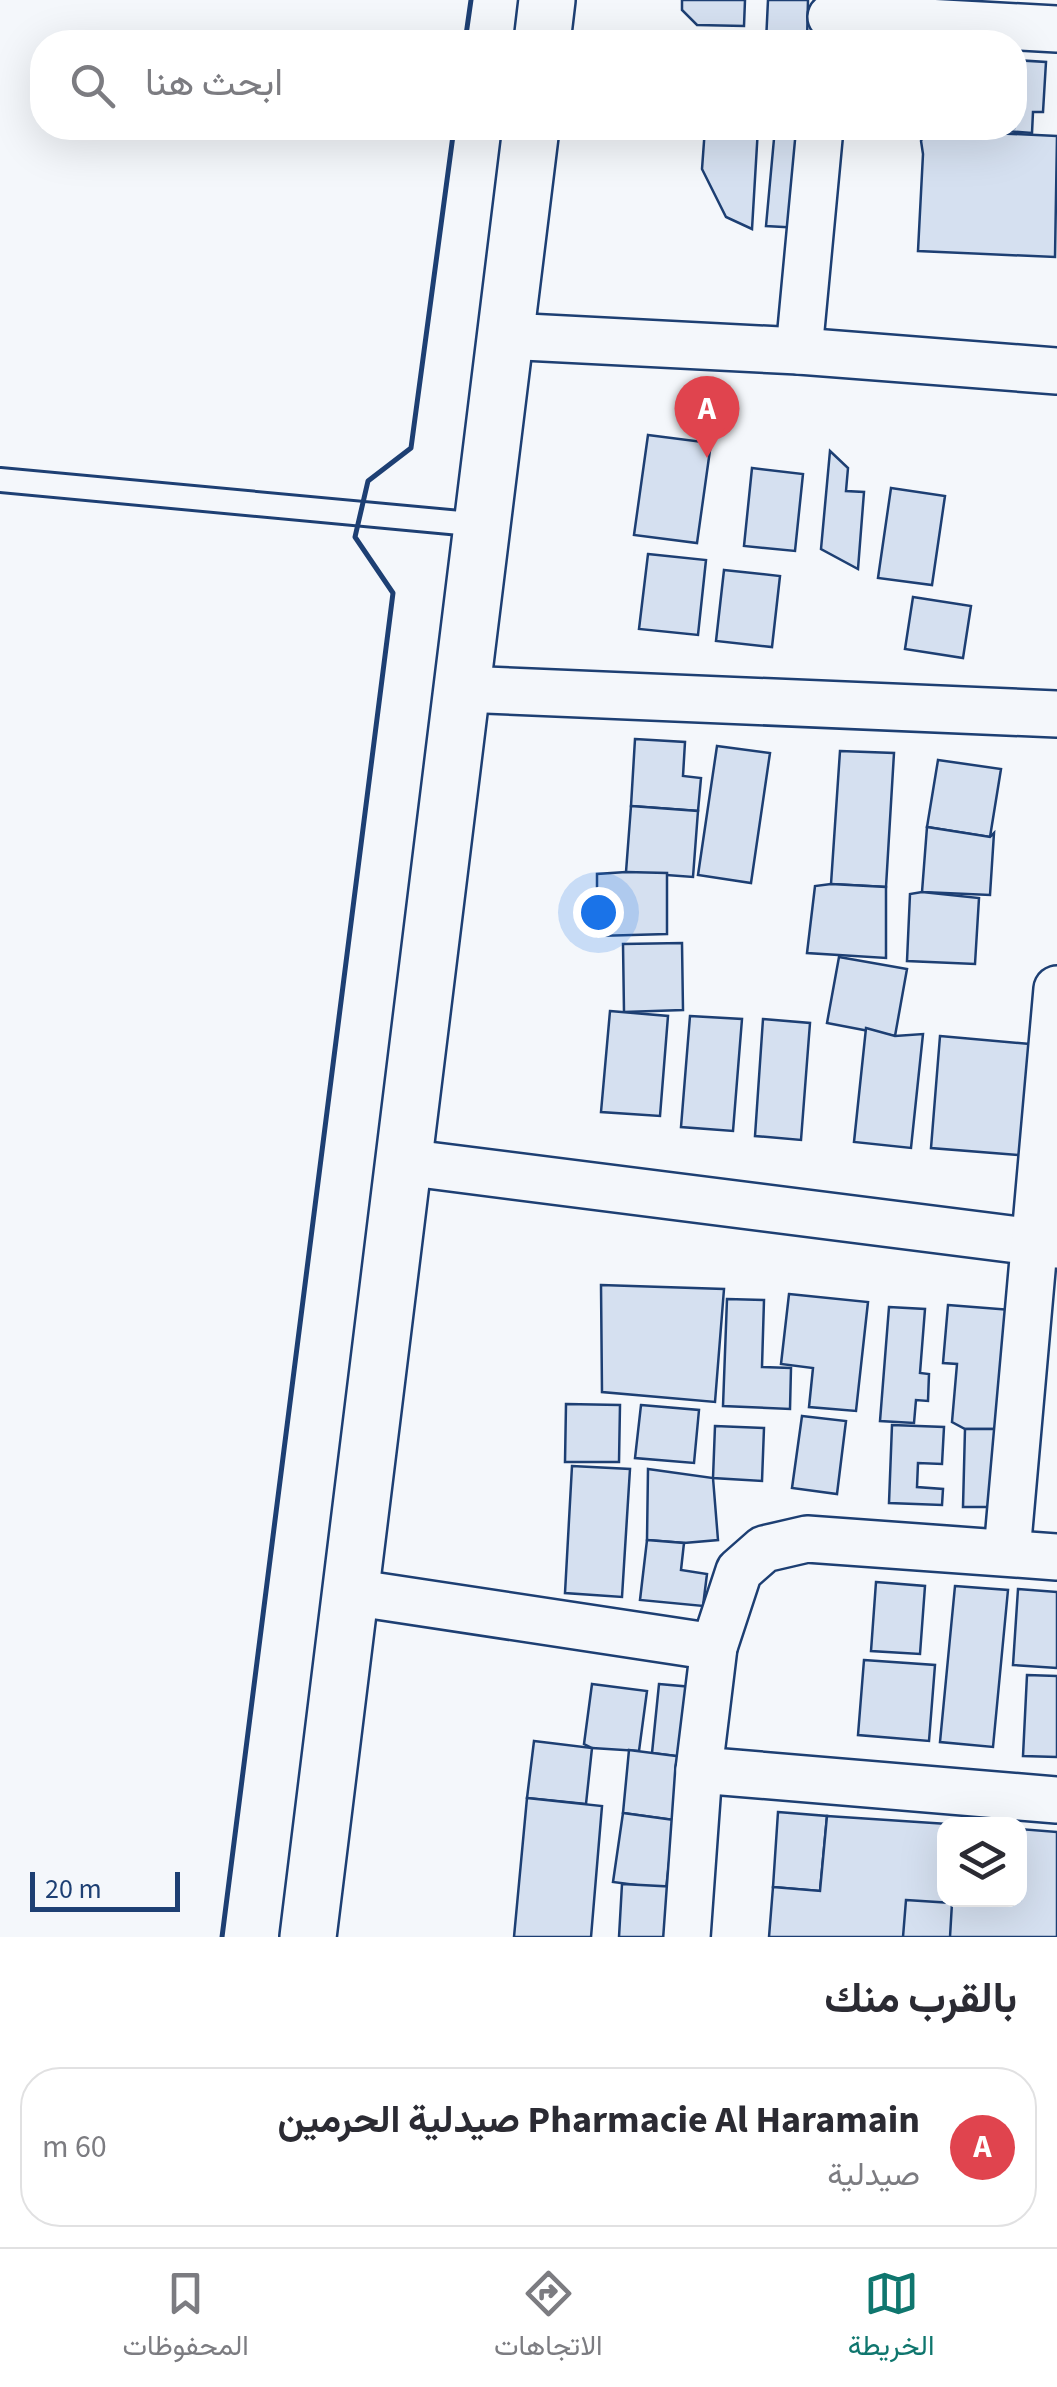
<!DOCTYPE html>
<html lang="ar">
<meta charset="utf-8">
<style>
:root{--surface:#fff;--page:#f7f7f7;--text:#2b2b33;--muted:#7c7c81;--line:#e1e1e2;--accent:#0f766e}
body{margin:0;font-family:"Source Sans 3",Vazirmatn,sans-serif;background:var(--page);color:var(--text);direction:rtl}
.controls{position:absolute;right:30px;bottom:30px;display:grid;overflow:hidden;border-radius:20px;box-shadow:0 10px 40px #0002}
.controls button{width:90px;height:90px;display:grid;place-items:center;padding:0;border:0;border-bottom:2px solid var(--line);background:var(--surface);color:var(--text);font:50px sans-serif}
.scale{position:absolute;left:30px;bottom:25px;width:150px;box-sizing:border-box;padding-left:10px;border:5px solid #1d3f73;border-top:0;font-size:28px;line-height:35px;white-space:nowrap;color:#1d3f73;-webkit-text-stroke:8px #f4f7fb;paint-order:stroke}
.you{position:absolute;left:598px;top:912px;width:35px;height:35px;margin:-25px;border:8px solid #fff;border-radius:50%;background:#1a73e8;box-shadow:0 0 0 15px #1a73e833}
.badge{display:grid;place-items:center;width:65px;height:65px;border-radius:50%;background:var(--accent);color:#fff;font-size:32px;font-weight:700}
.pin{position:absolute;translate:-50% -82px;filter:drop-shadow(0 2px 5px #0008)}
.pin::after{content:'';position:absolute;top:52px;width:35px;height:30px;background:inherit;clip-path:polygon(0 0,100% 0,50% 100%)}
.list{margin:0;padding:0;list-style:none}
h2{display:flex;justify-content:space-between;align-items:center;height:130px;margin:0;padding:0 40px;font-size:42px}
h2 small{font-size:32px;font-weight:400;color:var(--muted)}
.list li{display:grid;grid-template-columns:65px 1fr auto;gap:30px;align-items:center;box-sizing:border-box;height:160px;margin:0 20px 20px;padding:0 20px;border:2px solid var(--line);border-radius:40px}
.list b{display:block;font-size:38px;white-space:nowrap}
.list p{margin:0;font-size:32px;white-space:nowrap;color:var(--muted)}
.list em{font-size:32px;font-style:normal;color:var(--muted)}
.icon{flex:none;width:55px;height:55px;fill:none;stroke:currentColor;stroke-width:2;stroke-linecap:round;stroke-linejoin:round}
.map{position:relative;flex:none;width:1057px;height:1937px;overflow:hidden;direction:ltr}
.search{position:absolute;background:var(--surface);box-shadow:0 10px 40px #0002;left:30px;right:30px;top:30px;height:110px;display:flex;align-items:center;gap:25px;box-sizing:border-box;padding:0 35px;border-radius:40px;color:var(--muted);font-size:38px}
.sheet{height:310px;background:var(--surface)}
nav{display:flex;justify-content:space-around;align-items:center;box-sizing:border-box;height:140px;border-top:2px solid var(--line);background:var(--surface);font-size:28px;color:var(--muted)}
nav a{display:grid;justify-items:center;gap:5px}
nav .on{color:var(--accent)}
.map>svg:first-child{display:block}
</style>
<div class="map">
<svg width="1057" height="1937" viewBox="0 0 1057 1937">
<rect width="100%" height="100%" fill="#f4f7fb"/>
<g fill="#d5e0f0" stroke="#1d3f73" stroke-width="2.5">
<path d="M682 0H745L744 26 697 25 682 10Z"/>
<path d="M768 0H808L807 42H766Z"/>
<path d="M1014 60 1046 62 1043 112H1033L1032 133 991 130V128H1014Z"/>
<path d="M705 128H758L752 229 726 217 702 169Z"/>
<path d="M775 128H810L801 228 766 226Z"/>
<path d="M926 130 1057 136 1055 257 918 251 923 154 921 141Z"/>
<path d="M648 435 711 443 697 543 634 535Z"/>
<path d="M830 451 848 468 846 491 864 492 858 569 821 549Z"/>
<path d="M752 468 803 474 795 551 744 546Z"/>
<path d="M891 488 945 496 932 585 878 578Z"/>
<path d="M648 554 706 560 698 635 639 629Z"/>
<path d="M724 570 780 576 772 647 716 641Z"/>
<path d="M913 597 971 606 963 658 905 649Z"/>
<path d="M635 739 685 742 683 776 701 778 698 811 631 806Z"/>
<path d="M717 746 770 753 751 883 698 875Z"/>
<path d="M840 751 894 753 886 887 831 884Z"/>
<path d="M938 760 1001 769 990 837 927 827Z"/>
<path d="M631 806 698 811 693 877 626 872Z"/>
<path d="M927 827 990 837 994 833 990 895 922 892Z"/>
<path d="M626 872 667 873V934L597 936V874Z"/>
<path d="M831 884 886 887V958L807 953 815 886Z"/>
<path d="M922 892 979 898 975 964 907 961 910 894Z"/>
<path d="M682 943 683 1010 624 1012 623 944Z"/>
<path d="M839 957 907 969 895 1036 827 1023Z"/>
<path d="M610 1011 668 1016 660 1116 601 1112Z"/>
<path d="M690 1016 742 1019 733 1131 681 1127Z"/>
<path d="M763 1019 810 1023 801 1140 755 1136Z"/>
<path d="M866 1028 895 1036 923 1034 911 1148 854 1142Z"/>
<path d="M940 1036 1041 1045 1030 1156 931 1148Z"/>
<path d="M601 1285 724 1289 715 1402 602 1392Z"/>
<path d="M789 1294 868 1302 856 1411 809 1407 813 1368 781 1364Z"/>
<path d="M727 1299 764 1300 762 1367 791 1368 790 1409 723 1406Z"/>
<path d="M948 1305 1024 1311 1012 1429H965L952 1422 957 1364 943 1363Z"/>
<path d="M889 1307 925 1309 920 1373 929 1374 928 1401 916 1400 914 1423 880 1421Z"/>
<path d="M566 1404 620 1405 619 1462H565Z"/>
<path d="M641 1405 699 1410 694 1463 635 1458Z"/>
<path d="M802 1416 846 1421 837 1494 792 1488Z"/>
<path d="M892 1425 944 1427 942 1464 918 1463 917 1487 943 1489 942 1505 889 1503Z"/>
<path d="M715 1426 764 1428 762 1481 713 1478Z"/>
<path d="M965 1429H1012L1011 1507H963Z"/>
<path d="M572 1466 630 1469 622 1597 565 1593Z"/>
<path d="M648 1469 713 1478 718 1540 684 1543 647 1540Z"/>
<path d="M647 1540 684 1543 681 1570 707 1574 703 1606 640 1600Z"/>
<path d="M876 1582 925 1586 920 1654 871 1651Z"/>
<path d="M955 1586 1008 1590 993 1747 940 1742Z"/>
<path d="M1018 1589 1057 1592V1668L1013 1665Z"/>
<path d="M864 1660 935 1665 929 1741 858 1735Z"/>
<path d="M1027 1675 1057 1676V1757L1023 1756Z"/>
<path d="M592 1684 647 1691 639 1751 592 1748 584 1744Z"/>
<path d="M659 1684 692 1687 684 1757 652 1753Z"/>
<path d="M534 1741 592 1748 586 1804 527 1798Z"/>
<path d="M629 1750 684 1757 674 1820 623 1813Z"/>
<path d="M527 1798 602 1806 591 1937H514Z"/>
<path d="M778 1812 827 1816 820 1891 773 1887Z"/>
<path d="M623 1813 674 1820 666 1889 613 1882Z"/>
<path d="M827 1816 948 1824H944V1900H1020V1829L1057 1832V1937H769L773 1887 820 1891Z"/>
<path d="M622 1884 678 1887 675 1937H619Z"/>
<path d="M906 1900 952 1903 950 1937H903Z"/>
</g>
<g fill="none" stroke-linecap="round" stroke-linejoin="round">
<defs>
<path id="lane" d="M0 480 482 525"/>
<g id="street">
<path d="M831 17 1057 29"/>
<path d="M505 336 799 351 1057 371"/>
<path d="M799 351 820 128"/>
<path d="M462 689 1057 714"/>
<path d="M404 1162 1057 1245"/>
<path d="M1007 1552 1057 989"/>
<path d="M351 1592 714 1647"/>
<path d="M699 1770 1057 1800"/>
<path d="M687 1937 699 1770 714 1647 739 1571 764 1549 807 1539 1057 1557"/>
</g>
<g id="secondary">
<path d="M542 42 547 0"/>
<path d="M308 1937 531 128"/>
</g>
</defs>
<use href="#lane" stroke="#1d3f73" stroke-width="28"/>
<use href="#street" stroke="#1d3f73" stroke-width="50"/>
<use href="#secondary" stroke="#1d3f73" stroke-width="60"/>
<use href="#lane" stroke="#f4f7fb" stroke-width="22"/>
<use href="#street" stroke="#f4f7fb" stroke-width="45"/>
<use href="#secondary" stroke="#f4f7fb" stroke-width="55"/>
<g stroke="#1d3f73" stroke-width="5">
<path d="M465 42 471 0"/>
<path d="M222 1937 393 593 355 537 368 481 411 448 454 128"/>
</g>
</g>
</svg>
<div class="controls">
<button><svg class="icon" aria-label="layers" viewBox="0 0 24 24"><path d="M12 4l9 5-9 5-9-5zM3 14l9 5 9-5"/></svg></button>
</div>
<div class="scale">20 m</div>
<div class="you"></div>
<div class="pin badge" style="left:707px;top:458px;background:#e0444e">A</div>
<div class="search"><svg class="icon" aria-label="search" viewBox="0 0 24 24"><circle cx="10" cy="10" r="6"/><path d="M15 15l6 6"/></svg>ابحث هنا</div>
</div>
<section class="sheet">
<h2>بالقرب منك<small></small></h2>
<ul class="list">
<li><span class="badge" style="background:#e0444e">A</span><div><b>Pharmacie Al Haramain صيدلية الحرمين</b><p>صيدلية</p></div><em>60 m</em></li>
</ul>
</section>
<nav>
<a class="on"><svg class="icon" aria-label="map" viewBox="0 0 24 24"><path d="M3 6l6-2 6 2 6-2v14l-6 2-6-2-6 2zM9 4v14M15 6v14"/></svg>الخريطة</a>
<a><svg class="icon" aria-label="directions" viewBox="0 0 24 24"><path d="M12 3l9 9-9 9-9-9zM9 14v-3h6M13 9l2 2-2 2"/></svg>الاتجاهات</a>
<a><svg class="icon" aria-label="saved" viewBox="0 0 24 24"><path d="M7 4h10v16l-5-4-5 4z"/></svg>المحفوظات</a>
</nav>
